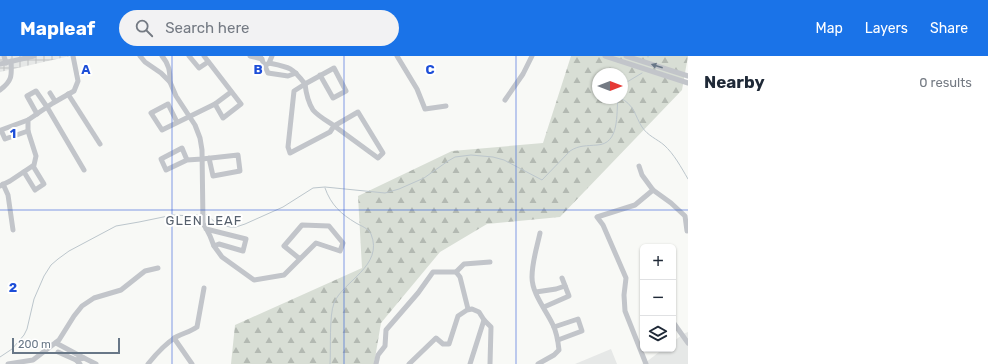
<!DOCTYPE html>
<meta charset="utf-8">
<style>
:root{--surface:#fff;--page:#f2f2f3;--text:#1f2937;--muted:#747a83;--line:#e0e1e3;--accent:#1a73e8}
body{margin:0;font-family:Rubik,sans-serif;background:var(--page);color:var(--text)}
.controls{position:absolute;right:12px;bottom:12px;display:grid;overflow:hidden;border-radius:6px;box-shadow:0 1px 3px #0004}
.controls button{width:36px;height:36px;display:grid;place-items:center;padding:0;border:0;border-bottom:1px solid var(--line);background:var(--surface);color:var(--text);font:20px sans-serif}
.compass{position:absolute;left:592px;top:12px;width:36px;height:36px;border-radius:50%;background:var(--surface);box-shadow:0 1px 3px #0004;rotate:90deg}
.scale{position:absolute;left:12px;bottom:10px;width:108px;box-sizing:border-box;padding-left:4px;border:2px solid #687787;border-top:0;font-size:11px;line-height:14px;white-space:nowrap;color:#687787;-webkit-text-stroke:3px #fff;paint-order:stroke}
.list{margin:0;padding:0;list-style:none}
h2{display:flex;justify-content:space-between;align-items:center;height:52px;margin:0;padding:0 16px;font-size:17px}
h2 small{font-size:13px;font-weight:400;color:var(--muted)}
.icon{flex:none;width:22px;height:22px;fill:none;stroke:currentColor;stroke-width:2;stroke-linecap:round;stroke-linejoin:round}
.map{position:relative;flex:none;width:688px;height:308px;overflow:hidden}
header{display:flex;align-items:center;gap:24px;box-sizing:border-box;height:56px;padding:0 20px;background:var(--accent);color:#fff}
header strong{font-size:19px}
nav{display:flex;gap:22px;margin-inline-start:auto;font-size:14px}
.search{width:280px;height:36px;background:var(--page);display:flex;align-items:center;gap:10px;box-sizing:border-box;padding:0 14px;border-radius:22px;color:var(--muted);font-size:15px}
main{display:flex}
aside{flex:1;background:var(--surface)}
.map>svg:first-child{display:block}
</style>
<header>
<strong>Mapleaf</strong>
<div class="search"><svg class="icon" aria-label="search" viewBox="0 0 24 24"><circle cx="10" cy="10" r="6"/><path d="M15 15l6 6"/></svg>Search here</div>
<nav><a>Map</a><a>Layers</a><a>Share</a></nav>
</header>
<main>
<div class="map">
<svg width="688" height="308" viewBox="0 0 688 308">
<defs>
<pattern id="industrial-grid" width="8" height="8" patternUnits="userSpaceOnUse"><rect width="8" height="8" fill="#e6e8e7"/><path d="M0 4h8M4 0v8" fill="none" stroke="#bec1c1"/></pattern>
<pattern id="forest-firs" width="22" height="20" patternUnits="userSpaceOnUse"><rect width="22" height="20" fill="#d8ded5"/><path d="M5 1l3.5 6h-7zM16 11l3.5 6h-7z" fill="#b3b9b2"/></pattern>
</defs>
<rect width="100%" height="100%" fill="#f8f9f6"/>
<g fill="#e6e8e7">
<path d="M688 276V308H641L645 307 663 293H673V286L683 278Z"/>
<path d="M611 293 617 308H575Z"/>
</g>
<path fill="url(#industrial-grid)" d="M0 0H70L0 16Z"/>
<path fill="url(#forest-firs)" fill-rule="evenodd" d="M571 0H688L682 34 560 161 487 168 440 196 381 267 374 308H231L235 269 362 212 358 140 452 95 543 87ZM598 18H622V42H598Z"/>
<g fill="none" stroke-linecap="round" stroke-linejoin="round">
<g stroke="#bcc6cc" stroke-width="1">
<path d="M648 1V0"/>
<path d="M622 29 642 17"/>
<path d="M620 42C634 48 635 60 642 71 648 80 657 83 664 89 674 98 681 111 688 123"/>
<path d="M325 132C331 149 341 158 356 167 361 170 368 172 371 178 384 210 343 225 334 247 329 260 331 293 330 308"/>
<path d="M207 159 217 168 230 171H236L245 168 283 151 313 132 325 131 385 137 399 133 424 122 448 105 455 101 471 99 493 101 504 104 542 124 570 95C579 89 587 90 597 89 620 88 616 58 618 42"/>
<path d="M0 301 12 293 24 279 27 273 34 243 44 220 51 209 58 203 69 195 116 170 139 166 173 159 193 160 197 159"/>
</g>
<g stroke="#c2c5ca" stroke-width="5">
<path d="M4 0 6 7"/>
<path d="M140 0 145 6 161 17 170 26 176 40 195 69 200 82 202 94 203 167C204 170 207 173 208 176 211 181 212 186 214 190L219 188 243 195 246 183 206 173"/>
<path d="M162 0C169 8 170 15 170 26"/>
<path d="M189 0 199 12 208 6"/>
<path d="M250 0 262 3"/>
<path d="M260 0 265 10 269 7 272 0"/>
<path d="M397 0 417 33 425 53 446 50"/>
<path d="M605 0 688 27"/>
<path d="M626 0 688 20"/>
<path d="M269 7C289 11 292 11 305 28L334 12 346 35 333 42 320 19"/>
<path d="M0 8 34 0"/>
<path d="M265 10 268 17 288 20 296 17"/>
<path d="M0 34C12 25 12 20 11 5"/>
<path d="M50 37 55 45"/>
<path d="M68 38 100 88"/>
<path d="M505 44 523 18 532 0"/>
<path d="M215 48 231 36"/>
<path d="M37 58 27 40 36 35 47 51 84 114"/>
<path d="M177 66 168 48 151 57 162 74 215 48 223 62 241 48 204 0"/>
<path d="M334 70 330 76 290 97 288 91 294 35 305 28C306 37 308 46 313 54 318 60 327 65 333 69 348 80 363 91 378 102L383 97 358 56 334 70"/>
<path d="M28 75 5 83 1 74 28 64"/>
<path d="M187 104 182 92 161 103 166 114 187 104 202 103 238 99 240 115 213 120 209 102"/>
<path d="M639 110 642 119 653 134 671 147 685 160 687 175"/>
<path d="M24 116 35 134 44 128 33 110"/>
<path d="M3 128 8 139 13 174"/>
<path d="M0 130 10 125 34 109 36 100 28 75V64L53 47 74 35 78 25 73 0"/>
<path d="M214 190 222 201 254 224 284 219 316 187 340 195 343 187 329 170 302 169 284 190 300 203"/>
<path d="M456 216 460 221 468 253"/>
<path d="M536 236 556 233 565 230"/>
<path d="M544 251 569 240 562 222"/>
<path d="M673 266 688 287"/>
<path d="M554 271 578 263 582 275 558 284"/>
<path d="M174 282 192 308"/>
<path d="M56 287 84 302"/>
<path d="M58 296 76 304 80 308"/>
<path d="M76 304 84 302 96 308"/>
<path d="M8 308 33 304 59 284 74 260 82 250 94 242 121 234 145 215 158 212"/>
<path d="M148 308C156 298 165 288 176 281 183 277 190 276 197 271L204 232"/>
<path d="M376 308 378 299 385 290 386 274 418 237 433 216H456L464 208 490 206"/>
<path d="M409 308 436 282 443 288H449L458 260 467 254 472 253 479 256 484 264 491 271 490 308"/>
<path d="M470 308 484 264"/>
<path d="M538 308 554 299 559 294C558 285 557 277 553 269 546 254 532 238 532 221 532 206 537 191 540 177"/>
<path d="M646 308 625 255 624 239 626 222 603 169 597 161 635 149 653 134"/>
</g>
</g>
<defs><path id="oneway-solid" d="M-6-.8H1V-3.2L6.5 0L1 3.2V.8H-6Z"/></defs>
<use fill="#687787" href="#oneway-solid" transform="translate(657 10) rotate(-162)"/>
<path fill="none" stroke="#1d4ed8" stroke-width="1" stroke-opacity="0.55" d="M172 0V308M344 0V308M516 0V308M0 154H688"/>
<g text-anchor="middle" dominant-baseline="central" stroke-width="4" stroke-linejoin="round" paint-order="stroke">
<g font-size="13" letter-spacing="1" fill="#56606c" stroke="#fff">
<text x="204" y="164">GLEN LEAF</text>
</g>
</g>
<g font-size="13" text-anchor="middle" font-weight="bold" fill="#1d4ed8" stroke="#fff" stroke-width="4" stroke-linejoin="round" paint-order="stroke">
<text x="86" y="18">A</text>
<text x="258" y="18">B</text>
<text x="430" y="18">C</text>
<text x="13" y="82">1</text>
<text x="13" y="236">2</text>
</g>
</svg>
<div class="controls">
<button>+</button>
<button>−</button>
<button><svg class="icon" aria-label="layers" viewBox="0 0 24 24"><path d="M12 4l9 5-9 5-9-5zM3 14l9 5 9-5"/></svg></button>
</div>
<svg class="compass" viewBox="-18 -18 36 36"><path d="M0-13l5 13h-10z" fill="#e53935"/><path d="M0 13l5-13h-10z" fill="#747a83"/></svg>
<div class="scale">200 m</div>
</div>
<aside>
<h2>Nearby<small>0 results</small></h2>
<ul class="list">
</ul>
</aside>
</main>
